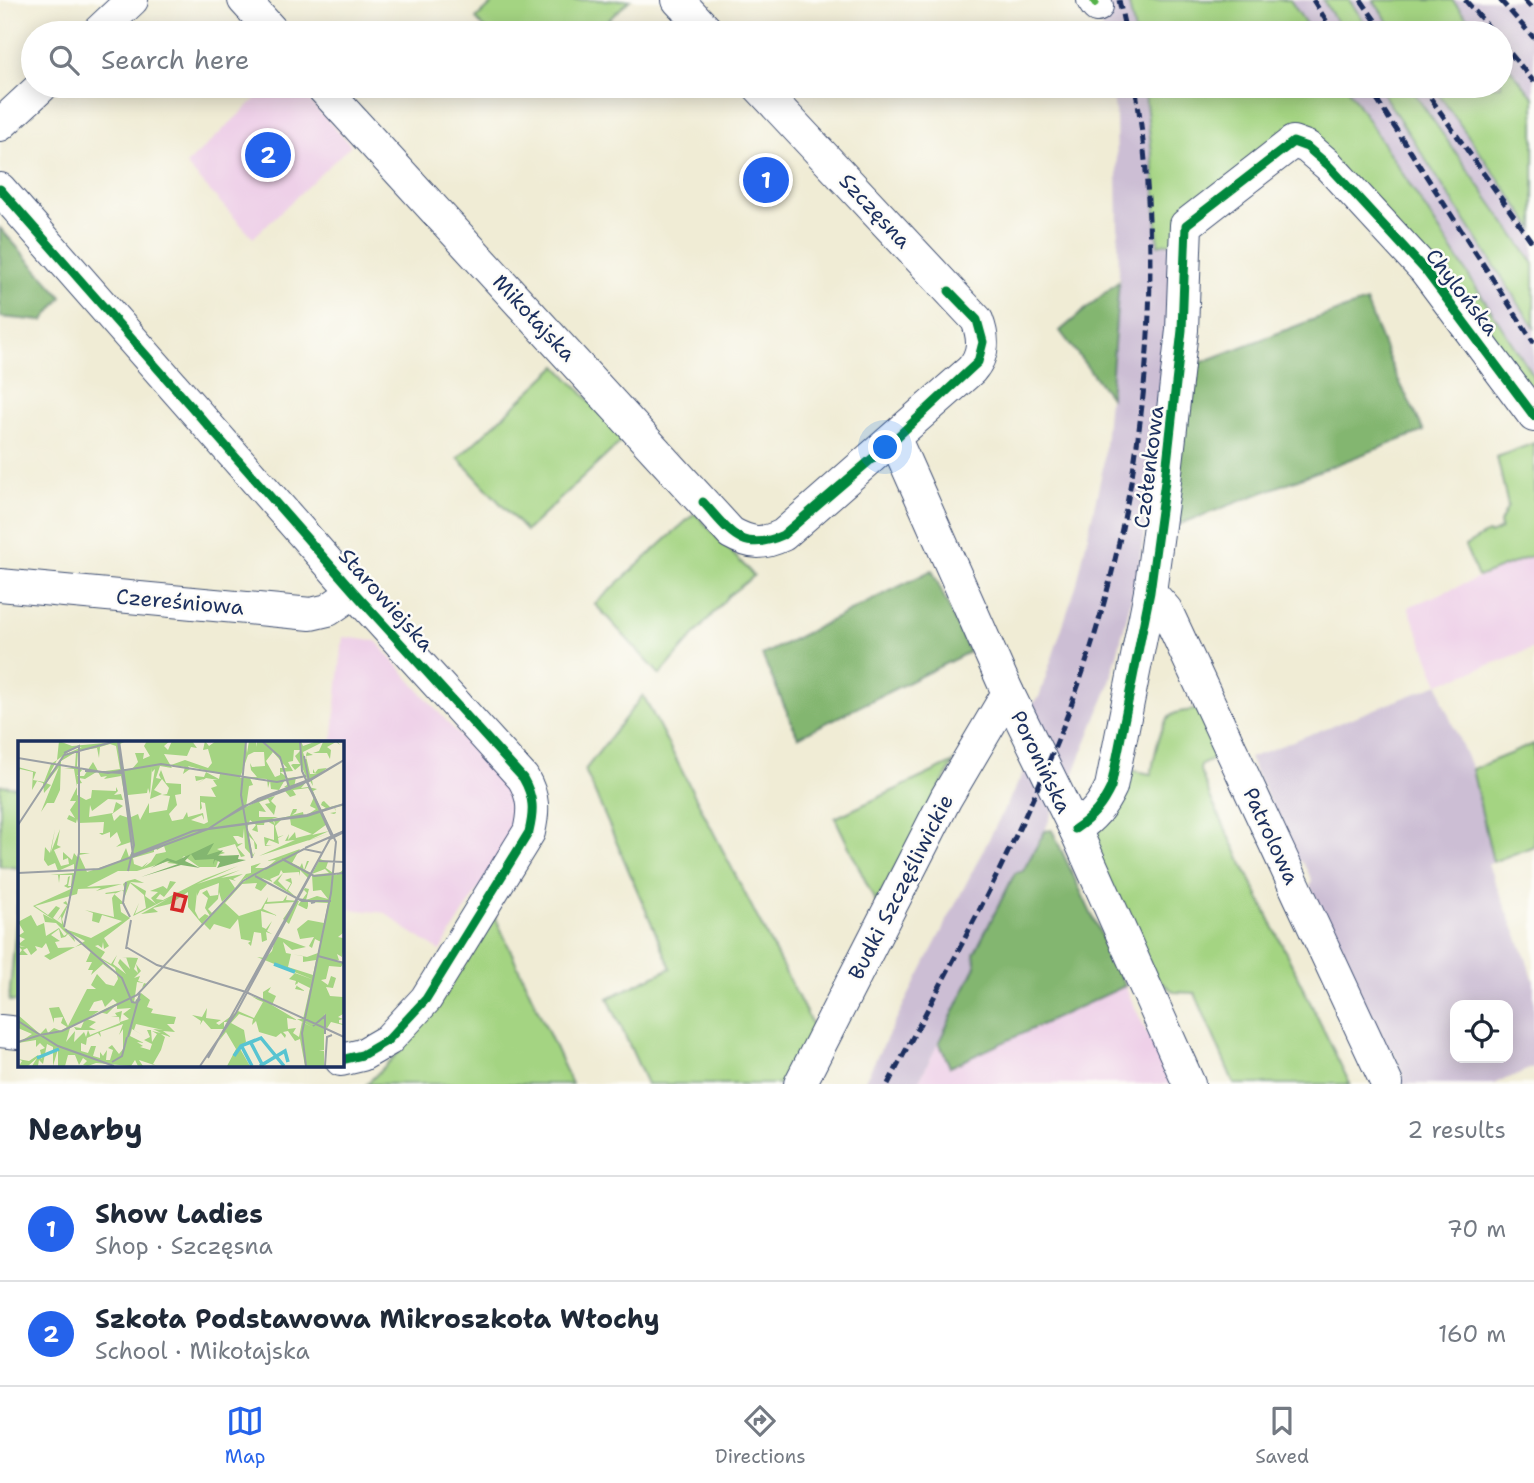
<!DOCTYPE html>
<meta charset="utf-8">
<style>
:root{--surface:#fff;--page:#f6f6f7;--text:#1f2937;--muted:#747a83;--line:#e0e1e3;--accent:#2563eb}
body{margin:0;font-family:"Shantell Sans",sans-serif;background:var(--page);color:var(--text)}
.controls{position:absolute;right:21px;bottom:21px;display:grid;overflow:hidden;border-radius:14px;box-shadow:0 4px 18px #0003}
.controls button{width:63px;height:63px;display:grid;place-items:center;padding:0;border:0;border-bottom:2px solid var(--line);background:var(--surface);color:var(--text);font:35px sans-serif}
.you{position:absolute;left:886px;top:448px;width:24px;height:24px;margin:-18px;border:5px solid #fff;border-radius:50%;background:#1a73e8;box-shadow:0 0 0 10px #1a73e833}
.badge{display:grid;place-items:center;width:46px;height:46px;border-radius:50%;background:var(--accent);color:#fff;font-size:23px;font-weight:700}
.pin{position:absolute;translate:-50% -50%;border:4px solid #fff;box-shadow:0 2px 7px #0006}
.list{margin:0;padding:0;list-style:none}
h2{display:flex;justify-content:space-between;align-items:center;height:91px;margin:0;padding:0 28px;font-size:30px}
h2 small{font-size:23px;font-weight:400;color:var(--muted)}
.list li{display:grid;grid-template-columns:46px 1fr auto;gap:21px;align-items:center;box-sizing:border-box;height:105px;padding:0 28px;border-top:2px solid var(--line)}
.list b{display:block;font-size:26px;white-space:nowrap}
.list p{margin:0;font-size:23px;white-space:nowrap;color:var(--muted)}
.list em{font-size:23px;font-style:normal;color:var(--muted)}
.icon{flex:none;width:38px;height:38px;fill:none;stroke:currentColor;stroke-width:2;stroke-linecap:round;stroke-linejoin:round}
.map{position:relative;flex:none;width:1534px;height:1084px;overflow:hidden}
.search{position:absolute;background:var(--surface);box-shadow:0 4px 18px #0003;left:21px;right:21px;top:21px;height:77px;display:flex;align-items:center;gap:18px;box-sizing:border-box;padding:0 24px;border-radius:38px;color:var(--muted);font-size:26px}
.sheet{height:301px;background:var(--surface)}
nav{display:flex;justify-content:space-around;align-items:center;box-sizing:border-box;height:98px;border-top:2px solid var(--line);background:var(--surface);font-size:19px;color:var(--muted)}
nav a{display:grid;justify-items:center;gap:4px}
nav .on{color:var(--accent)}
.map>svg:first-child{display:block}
</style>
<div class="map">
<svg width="1534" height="1084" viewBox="0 0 1534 1084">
<rect width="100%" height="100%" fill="#fdfcf7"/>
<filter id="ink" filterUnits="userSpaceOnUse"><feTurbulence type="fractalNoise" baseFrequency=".0143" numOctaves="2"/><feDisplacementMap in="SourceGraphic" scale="14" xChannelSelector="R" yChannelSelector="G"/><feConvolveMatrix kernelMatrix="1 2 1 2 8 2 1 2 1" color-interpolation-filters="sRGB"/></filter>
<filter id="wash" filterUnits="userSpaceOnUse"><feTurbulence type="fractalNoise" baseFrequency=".00686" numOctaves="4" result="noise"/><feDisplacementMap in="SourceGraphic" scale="28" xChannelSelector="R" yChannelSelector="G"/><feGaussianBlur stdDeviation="1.57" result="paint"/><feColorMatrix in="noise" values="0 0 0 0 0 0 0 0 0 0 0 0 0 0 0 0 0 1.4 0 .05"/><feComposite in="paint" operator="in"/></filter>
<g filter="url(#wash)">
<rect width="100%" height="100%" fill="#f0ecd5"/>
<g fill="#eed0e8">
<path d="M269 86H295L351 145 253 238 186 165Z"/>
<path d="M1534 555V648L1439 684 1408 607Z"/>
<path d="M343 637 376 641 517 801 518 825 440 951 407 930 386 913 341 908V743H332Z"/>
<path d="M1125 986 1171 1084H917L939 1042 950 1067Z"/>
</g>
<g fill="#ccbed4" fill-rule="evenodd">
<path d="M1099 0H1534V385L1303 111 1180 219 1173 342 1138 573 1109 686 1069 785 1027 708 1039 697 1077 583 1103 468 1119 281 1116 118 1111 86H1501V33H1102Z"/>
<path d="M1439 684 1443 702 1472 769 1493 862 1488 865 1525 955 1534 981V1067L1494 1084H1400L1403 1076 1393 1051 1381 1045 1310 886 1312 881 1308 872 1303 863 1296 858 1249 758ZM1455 1005H1508V1058H1455Z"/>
<path d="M1028 763 1054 807 1045 831 1023 871 1015 874 974 954 976 966 939 1042 917 1084H863Z"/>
</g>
<g fill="#a4d482" stroke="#608270" stroke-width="2">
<path d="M496 0H630L594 33H489L476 19Z"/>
<path d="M1128 0H1290L1312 33H1135Z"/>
<path d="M1323 0H1349L1372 33H1344Z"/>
<path d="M1373 0H1452L1480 33H1396Z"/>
<path d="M1501 57 1534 98V229L1433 86H1501Z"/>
<path d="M1144 86H1346L1534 377V406L1428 265 1302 128 1180 218 1179 241 1158 245 1154 170Z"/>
<path d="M1378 86H1409L1534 264V327Z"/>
<path d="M557 366 625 438 526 531 458 458Z"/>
<path d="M1534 443V555L1478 577 1465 546 1487 533 1490 534 1501 529 1500 523 1508 506 1497 457Z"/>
<path d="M695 513 754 576 728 596 660 675 595 604Z"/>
<path d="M643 695 814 1028 784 1084H647L608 998 671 968 585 770Z"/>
<path d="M1204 709 1224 754 1201 765 1200 770 1211 799 1350 1084H1234L1195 993 1174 992 1156 978 1090 845 1108 814 1124 769 1151 774C1155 758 1159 718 1176 713 1184 710 1195 710 1204 709Z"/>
<path d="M1534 744V846L1493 862 1472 769Z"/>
<path d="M954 762 876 903 835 818Z"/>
<path d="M0 785 19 787V868L0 866Z"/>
<path d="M19 891V1002L9 1001Z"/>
<path d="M492 910 572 1084H367L402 1049 440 998Z"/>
</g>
<g fill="#83b670" stroke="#4f7267" stroke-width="2">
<path d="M0 228 62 297 43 321 0 317Z"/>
<path d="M1119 281 1110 397 1060 331Z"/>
<path d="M1366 302 1393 369 1424 431 1162 531 1184 369 1312 320Z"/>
<path d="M932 570 969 652 798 737 762 655Z"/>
<path d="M1052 830 1125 986 950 1067 939 1042 976 966 974 954 1015 873 1023 871 1045 831Z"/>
</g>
</g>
<g filter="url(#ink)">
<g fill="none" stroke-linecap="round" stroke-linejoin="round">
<defs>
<g id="minor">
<path d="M244 0 274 33"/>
<path d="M678 0 709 33"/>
<path d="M1093 0 1097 6"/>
<path d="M97 33 132 0"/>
<path d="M321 86 731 533C751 544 762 545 783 535L971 370C985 354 984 338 977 320L758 86"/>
<path d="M0 125 42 86"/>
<path d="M0 189 354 592 523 778C534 797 534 811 529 832L426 999 388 1040 362 1055 341 1060"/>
<path d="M895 439 1008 693 1075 829 1189 1084"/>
<path d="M0 585 311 614 328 610 354 592"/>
<path d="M1150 592 1166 610 1387 1084"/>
<path d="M1075 829C1093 817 1102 806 1111 787L1150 592 1165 481 1182 330 1186 225 1293 142 1307 147 1328 165 1425 270 1534 416"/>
<path d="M0 1031 19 1033"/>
<path d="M800 1084 946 798 1008 693"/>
</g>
</defs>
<use href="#minor" stroke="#3b4b70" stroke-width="34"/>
<use href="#minor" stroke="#fff" stroke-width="32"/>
<g stroke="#1b2f5e" stroke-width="5" stroke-dasharray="10 5" stroke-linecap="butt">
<path d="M1119 0 1126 33"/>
<path d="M1313 0 1334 33"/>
<path d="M1361 0 1384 33"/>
<path d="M1465 0 1494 33"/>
<path d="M1500 0 1534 38"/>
<path d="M1524 0 1534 11"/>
<path d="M1501 42 1534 82"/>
<path d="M1368 86 1534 343"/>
<path d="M1422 86 1534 245"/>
<path d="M888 1084C950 966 1016 848 1064 724 1140 529 1171 293 1135 86"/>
</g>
<path stroke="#55b248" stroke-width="7" stroke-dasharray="14 7" stroke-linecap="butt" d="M1093 0 1097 6"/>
<defs>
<g id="cycleway">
<path d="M0 189 354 592 523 778C534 797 534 811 529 832L426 999 388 1040 362 1055 341 1060"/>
<path d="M703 502C730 531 741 554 783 535L895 439 978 362 983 342 977 320 949 291"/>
<path d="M1075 829C1093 817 1102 806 1111 787L1150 592 1165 481 1182 330 1186 225 1293 142 1307 147 1328 165 1425 270 1534 416"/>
</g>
</defs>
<use href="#cycleway" stroke="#fdfcf7" stroke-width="13"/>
<use href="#cycleway" stroke="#00873e" stroke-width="9"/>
</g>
</g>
<g text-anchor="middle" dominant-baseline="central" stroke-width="5" stroke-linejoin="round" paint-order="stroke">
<g font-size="21" fill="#1b2f5e" stroke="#fdfcf7">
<text transform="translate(875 211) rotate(47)">Szczęsna</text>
<text transform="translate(1462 292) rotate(52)">Chylońska</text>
<text transform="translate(534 318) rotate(47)">Mikołajska</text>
<text transform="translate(1149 467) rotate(-83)">Czółenkowa</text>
<text transform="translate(386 600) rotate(48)">Starowiejska</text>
<text transform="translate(180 602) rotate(5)">Czereśniowa</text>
<text transform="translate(1041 762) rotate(64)">Poronińska</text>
<text transform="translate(1271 836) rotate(65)">Patrolowa</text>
<text transform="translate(901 887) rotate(-63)">Budki Szczęśliwickie</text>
</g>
</g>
<g transform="translate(18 741)">
<rect width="326" height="326" fill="#f0ecd5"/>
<path d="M41 0 54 5 108 0 102 3V20L106 28H114L120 21 117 12H126L125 18 132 15 126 5 110 0 126 5 129 0H152L146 5 150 9 154 0H174L179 7 173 6 169 15 146 13 154 27 142 25 138 37 143 38 141 34 143 29 148 42 163 43V53L157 54 159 64 151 73 154 80 165 78 169 71 170 76 185 72 186 78V79L184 74 173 79 186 83 190 81 187 62 183 61 184 67 182 69V55L198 56 193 47 199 45 195 39H200L188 37 179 43 186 38 178 40 177 35 186 36 188 31 201 38 202 33 170 25 172 28 165 33 167 26 153 24 167 19 190 27 194 22 190 8 185 9 187 0 191 5 198 0H228L229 12 231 0H238L239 6V0H283L285 5 299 0H319L322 4 318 1 309 6 313 9 312 18 309 12H295L301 10 305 1 285 11 287 18H289L288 14 289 11 295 14 288 15 292 33H299L295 32V28L297 32 300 28 309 27 294 39 295 45 291 38 283 47 290 46 299 48 295 50 303 69 308 67 303 64 304 61 306 60 312 66 324 63 325 65 317 66 318 72 316 73 312 72 318 71 316 66 304 70 313 90 309 83 294 94 311 90 289 100 313 92 241 115 277 99 267 100 271 93 270 99 277 91 278 97 294 93 273 84 272 77H263L272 75 275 68H279L278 71 274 74 285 71 286 76 298 68 292 65 296 56 290 47 275 49 270 41 278 54 272 56 267 50 270 47 266 46 269 44 268 37 261 49 265 50 260 53 261 49 253 48 252 40 250 47 249 38 232 37 235 44 231 45 228 66 242 59 257 55 253 60 258 65 256 74 247 63 252 62 250 58 241 61 248 71 241 70V76H260L254 78 257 84 256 79 264 78 257 85 260 96 266 94 260 97 261 103 251 99 248 104H254L247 105 246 96 256 99V84L247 79 246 84H239L240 91 234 89 238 84 232 79 229 88 239 104V108H237L236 100 230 94 235 114 237 111 235 116 227 107 226 87 225 97 220 95H215L220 103 225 102 219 106 227 115 223 116 217 103 199 108 207 112 200 114 205 115 201 118 192 116 200 120 198 126H181L166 115 159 123 149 122 154 119 119 130H100L69 146 104 143 78 150 83 147 60 148 59 153 17 165 30 174 38 165 42 167 35 177 44 183 43 175 39 180 49 164 45 162 48 160 50 164 44 178 47 188 73 197 104 180 84 174 81 182 74 180 75 172 67 169 96 176 94 157 97 152 88 153 87 152 107 149 105 143 109 140 117 138 126 142 112 141 128 150 127 155 138 163 133 157 140 151 132 150 145 145 149 148 152 140 158 141 146 156 142 153 138 158 145 159 186 138 220 125 179 143 222 129 203 137 225 133 215 138 218 140 211 138 217 147 228 133 233 132V125L243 122 237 127H248L258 119 249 120 282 108 274 122 282 126 284 122 286 129 289 120H291L287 129 293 132 291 138 282 129V135L281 131 265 132 260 140 269 149 273 142 267 139 273 137 274 142 270 149 279 157 255 142 265 132 263 129 261 134 252 138 255 141 244 137 249 143 243 150 237 147 239 142 224 143 207 162 221 175 243 168 250 156 249 161 265 160 269 154 268 159 281 160 271 183 265 178 277 161 247 163 245 168 260 175 243 170 244 186 248 188 254 180 249 190 254 193 248 191 249 199 244 201 243 192 236 191 233 205 230 202 233 200 223 198 220 178 212 188 196 183 192 189 186 183 224 142 235 134 226 138 204 161 201 151 200 158 190 168 194 172 199 167 192 175 187 167 190 157 184 152 189 149 192 155 200 154 201 142 182 149 179 155V151L177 170 181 178 187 173 191 175 184 183 170 166V151L152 163 135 167 140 171 123 173 151 157 115 175 121 162 117 173 128 167 126 154 112 142 107 155 105 149 96 153 107 163H102L103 171 112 177 86 197 91 205 86 208 85 201 84 207 80 204 77 205 87 211 83 217 93 223 99 214 95 223 108 233 100 222 102 218 112 228 108 216H104L120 217 116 228 120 232 118 223 123 230 116 237 122 235 120 240 129 243 124 247 126 242 119 241 116 262 123 252 132 259 129 266 135 268 133 272 158 276 156 283H149L157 291 145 290 153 296 143 293 147 296 143 309 135 323 139 325 121 319 125 325H120L117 319 113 325 78 322 70 325 65 324 69 320 65 317 61 324 57 314H50L47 325H40V308L35 325V306L29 303 25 323 21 319 20 325H14L19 317 10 325H1L4 320 0 318 11 320 20 314 24 318 22 309 27 307 22 302 18 306V299L0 302 14 293 0 287V274L22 293 28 287 30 292 36 287 43 290 49 286 43 282 45 276 36 277V282L31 267 41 266 50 285 69 248H78L73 244 79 233 88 243 96 245 100 238 97 227 81 217 95 231 85 223 73 234 75 229H70L74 221H68L73 210 65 203 57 206 67 200 52 192 51 193 56 197 57 201 50 193 47 196 43 197 41 188 33 194 42 200 37 201 40 207 57 206 32 219 26 215 32 212 28 202 24 207 17 205 19 209 13 214 9 207 5 209 10 214H0L4 209 0 205 7 206 0 204V197L2 202 7 198 0 195 6 191 0 181 13 174 19 185 26 182 28 195 41 187 46 195 49 193 38 182 27 181 25 173 36 179 15 165 55 147V145L50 147 46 145 49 143 50 136 52 135 50 145H53L54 134H42L41 142 40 134H32L56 132V123L40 130 37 122 30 125 26 119 27 106 32 112 37 88 33 111 42 88 39 104 43 106 36 109 43 125 51 123 50 117 45 119V111L54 119 56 112 60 117 61 112H72L61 114 69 131 102 120 108 107 111 116 116 107 113 101 98 106 103 102 99 91 92 97V91L84 94 81 92H85L86 81 60 82 59 78 58 82 49 78 51 74 57 77 52 69 58 60H52L59 46 56 28 46 27H57L58 11 43 20 42 49 36 62H29L23 71 41 26 28 42 33 44 26 52 25 42 19 40 14 49 15 31 2 28 0 32V26L18 31 15 39 26 41 33 23 39 19 32 32 39 26 40 22 48 13 64 6H57L39 19ZM92 3 98 5 102 28 80 31 83 36 89 35 86 38 103 35 110 75V54L129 52 130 47 132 53 134 27V31L137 28 132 58 144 53 136 49 144 38 151 47 149 53 144 54 152 55 149 69 131 72V62L122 79 120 73 111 77 102 74 96 80 94 73 105 65 98 61 95 72 71 76 72 64 74 70 90 58 105 59 103 53 96 54 100 50 98 46V50L74 49 73 57 68 59 59 54V43L64 42 61 37 67 38 80 30 75 21 66 35H59L64 29 59 25 60 10 79 7 81 17 82 6ZM272 9H283L277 15 282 23H275L273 24 277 29 283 24 289 38 276 47 278 36 270 37 262 31 275 30 270 21 275 20 276 9ZM236 11H246L247 25 234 26 232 22 233 29 239 36 222 37 230 14ZM255 11 269 27H262V34L257 36 248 20ZM136 105 139 109 146 105 148 111 138 113 133 121 126 126 130 121 124 126 116 123 115 117 136 111ZM95 258 99 262 81 271 89 273 99 263V268L113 267 105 273 111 278 102 281 104 270 97 272 99 275H93L101 276 102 282 72 294 70 289 68 296 66 291 56 301 57 290 48 301 52 287 63 280H66L63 287 56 286 58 289H78L71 286 78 281 69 278 81 270H71L76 261 84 259 87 266ZM105 283 101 294 105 288V308L101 313 94 304 90 307 95 309 92 319H88L89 309 85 315 82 311V317L75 315 78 305H73L70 312 63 310V302L68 304 69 297 80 292 83 296 82 291ZM118 283 145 289 135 288 143 292 134 290 139 293 134 301 133 289H129L132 296 126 299 134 303 132 309 122 306 125 305 119 301 126 302 112 295 114 288 126 295 116 289ZM302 118 310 121 308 127 318 134 325 129V192L320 196 325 197V211L324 216 319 213 321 219H316L326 221 323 226 311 225 308 238 303 239 310 244 313 235 318 237 315 247 308 246 312 255 325 256V273L320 276 325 278 321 279V282L325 283V284L313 281 308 289 306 272V309H301L306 310V325H287L282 298 277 300 270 290 265 291 268 294 267 297 263 292 258 296 241 291 238 280 234 284 235 278 221 273 213 282 226 289 228 301 221 306 232 325H209L218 308 208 291 200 301 211 281H206V288H193L185 279 182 284 183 280 174 274 184 276 189 267 188 277 203 279 198 282 201 284 220 270 236 277 245 261 240 259 233 255 245 259V251L253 246 250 251 258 255 254 264 279 279 269 277 270 288 278 287 275 292 281 296 284 281 294 286 279 278H285L292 247 280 241 279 245 287 250 277 248 280 242 277 244 278 240 271 238 277 232 296 239 239 216 247 217 254 210 258 195 288 206 274 209 265 201 268 212 289 216 300 212 303 201 297 198 294 207 291 205 296 196 282 198 279 188 290 179 306 182 310 162 290 161V165L289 168H288L280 164 289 152 286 149 281 156 287 147 291 148 288 159 299 155 310 158 303 149 295 150 294 134 311 132 307 128 294 133ZM273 213 285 215V221L298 219 295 234 270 226Z" fill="#a4d482" fill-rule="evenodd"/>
<path d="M196 102 189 114 205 109 200 115 221 114 220 118 228 119 199 127 202 121 197 119 195 124 196 118 177 119 173 113 167 120 182 127 163 124 123 136 160 123 149 120 133 127 149 117 158 120Z" fill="#83b670"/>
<path fill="none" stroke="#58c4d1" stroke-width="3.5" d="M256 223 277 231M233 302 245 325M223 304 234 325M216 315 223 305 243 297 266 325M19 317 41 308M242 325 267 310 270 321"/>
<path fill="none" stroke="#9ba0a5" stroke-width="2" d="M100 0 115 114 175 90 289 74 326 63M101 0 116 104 110 130M228 0 223 54 234 117M244 0 262 16 272 49M282 0 284 30 318 101 313 152 284 292 288 325M282 0 284 30 314 96M46 12 61 5V112L46 186M286 15 291 40M0 17 90 32 143 23 259 41 288 35M67 30 104 32M288 42 326 19M199 82 240 58 293 38M0 84 46 14 98 0M191 88 289 75 326 63M287 107 326 90M264 118 296 135 326 132M301 120 326 121M247 128 286 108 305 112M0 132 81 128 190 88 224 66 284 43 326 19M237 135 284 160H313M108 141 105 162 112 176M280 158 297 161 293 162M47 188 104 237 114 261 119 262 122 258 118 260M108 206 139 224 228 251 326 296M108 208 113 179M300 215 326 222M0 280 40 305 96 325M295 285 307 275V293M22 294 44 290 119 254 225 140 248 127M110 296 122 252M0 301 22 294M190 317 312 98 326 91M94 321 104 315 109 296M182 325 218 272 314 94M307 325 309 296 314 294"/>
<path fill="#d62828" fill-opacity="0.15" stroke="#d62828" stroke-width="3.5" d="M157 153 168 156 164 170 154 168Z"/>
<rect width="326" height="326" fill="none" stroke="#1b2f5e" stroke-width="3.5"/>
</g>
</svg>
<div class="controls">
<button><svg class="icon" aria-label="locate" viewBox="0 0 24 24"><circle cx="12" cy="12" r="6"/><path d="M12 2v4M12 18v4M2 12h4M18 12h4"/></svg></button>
</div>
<div class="you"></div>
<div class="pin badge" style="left:766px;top:180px">1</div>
<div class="pin badge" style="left:268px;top:155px">2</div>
<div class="search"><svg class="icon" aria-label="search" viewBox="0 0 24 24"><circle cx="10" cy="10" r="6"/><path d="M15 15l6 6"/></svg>Search here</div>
</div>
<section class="sheet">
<h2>Nearby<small>2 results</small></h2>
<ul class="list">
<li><span class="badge">1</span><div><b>Show Ladies</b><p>Shop · Szczęsna</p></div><em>70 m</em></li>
<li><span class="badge">2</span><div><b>Szkoła Podstawowa Mikroszkoła Włochy</b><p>School · Mikołajska</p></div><em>160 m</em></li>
</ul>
</section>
<nav>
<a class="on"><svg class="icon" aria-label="map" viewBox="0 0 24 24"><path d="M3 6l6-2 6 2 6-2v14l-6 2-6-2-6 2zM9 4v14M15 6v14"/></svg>Map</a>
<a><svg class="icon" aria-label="directions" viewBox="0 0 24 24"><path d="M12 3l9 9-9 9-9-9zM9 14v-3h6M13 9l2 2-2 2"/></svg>Directions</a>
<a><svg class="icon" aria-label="saved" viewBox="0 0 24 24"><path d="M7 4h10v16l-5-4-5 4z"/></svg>Saved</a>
</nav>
